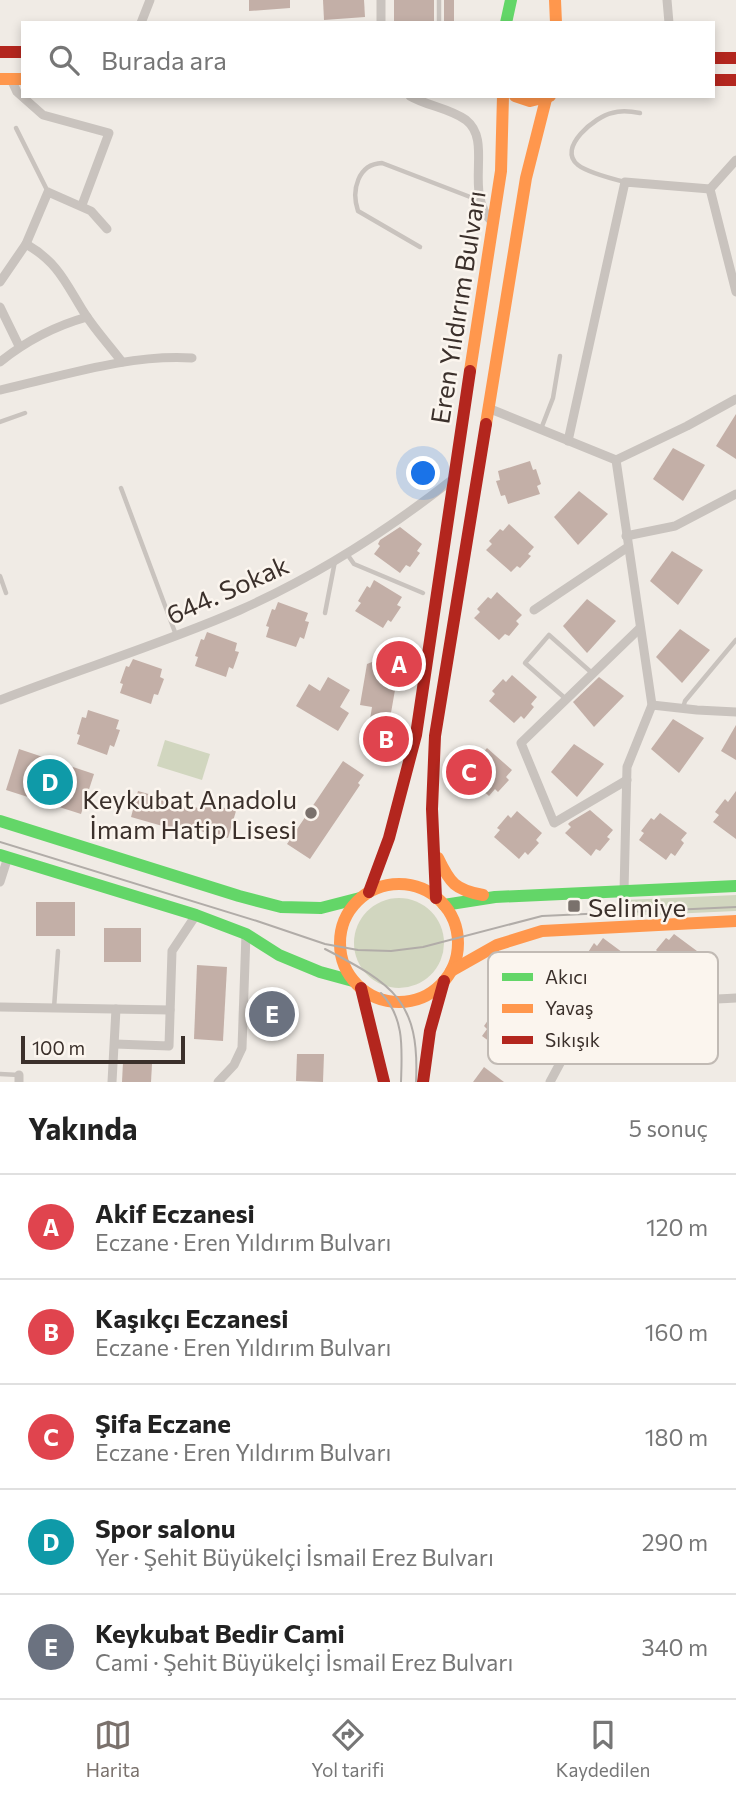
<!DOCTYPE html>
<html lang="tr">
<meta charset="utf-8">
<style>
:root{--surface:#fff;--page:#f6f6f6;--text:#222;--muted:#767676;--line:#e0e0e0;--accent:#7a716c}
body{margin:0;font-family:Commissioner,sans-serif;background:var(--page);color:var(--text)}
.scale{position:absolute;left:21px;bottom:18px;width:164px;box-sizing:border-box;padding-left:7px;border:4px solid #3b302b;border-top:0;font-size:19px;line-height:24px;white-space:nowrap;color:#3b302b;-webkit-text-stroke:5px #fbf5ee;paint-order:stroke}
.you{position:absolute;left:424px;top:474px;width:24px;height:24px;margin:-18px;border:5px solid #fff;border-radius:50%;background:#1a73e8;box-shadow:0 0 0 10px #1a73e833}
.badge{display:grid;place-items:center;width:46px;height:46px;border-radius:50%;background:var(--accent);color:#fff;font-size:23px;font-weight:700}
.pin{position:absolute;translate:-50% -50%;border:4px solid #fff;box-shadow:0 2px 7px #0006}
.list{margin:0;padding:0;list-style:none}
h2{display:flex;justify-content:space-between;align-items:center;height:91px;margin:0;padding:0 28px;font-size:30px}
h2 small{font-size:23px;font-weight:400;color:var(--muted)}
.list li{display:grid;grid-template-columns:46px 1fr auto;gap:21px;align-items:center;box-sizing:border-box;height:105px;padding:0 28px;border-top:2px solid var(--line)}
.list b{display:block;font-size:26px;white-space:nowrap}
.list p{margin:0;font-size:23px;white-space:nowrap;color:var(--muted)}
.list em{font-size:23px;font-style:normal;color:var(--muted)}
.icon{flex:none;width:38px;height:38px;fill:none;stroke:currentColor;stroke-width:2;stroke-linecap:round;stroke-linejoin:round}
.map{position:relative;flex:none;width:736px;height:1082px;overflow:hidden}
.search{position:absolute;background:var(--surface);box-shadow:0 4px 10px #0003;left:21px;right:21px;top:21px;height:77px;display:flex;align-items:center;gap:18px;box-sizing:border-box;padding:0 24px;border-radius:0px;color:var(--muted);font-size:26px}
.sheet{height:616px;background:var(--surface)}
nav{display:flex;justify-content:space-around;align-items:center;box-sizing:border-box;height:98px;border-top:2px solid var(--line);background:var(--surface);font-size:19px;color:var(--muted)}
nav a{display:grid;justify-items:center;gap:4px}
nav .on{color:var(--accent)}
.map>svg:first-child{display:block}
</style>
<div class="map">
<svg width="736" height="1082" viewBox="0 0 736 1082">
<rect width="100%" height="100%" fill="#f0ebe5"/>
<g fill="#d1d6bf">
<path d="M165 740 210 754 202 780 157 766Z"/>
<path d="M736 895V911L626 916 625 900Z"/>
<circle cx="399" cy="943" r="45"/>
</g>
<g fill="#c3afa7">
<path d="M249 0H290V8L249 11Z"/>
<path d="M323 0H364L365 17 324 20Z"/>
<path d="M394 0H434V23L394 22Z"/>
<rect x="444" y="0" width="10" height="23"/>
<path d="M736 414V459L716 446Z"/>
<path d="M673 448 705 465 683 501 653 479Z"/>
<path d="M530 461 533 470 536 469 541 484 537 486 540 494 508 504 505 495 501 496 496 481 500 480 498 471Z"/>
<path d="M579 491 608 514 578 545 554 517Z"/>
<path d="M509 524 534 547 528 554 531 556 520 568 517 566 511 572 486 550 492 544 489 541 500 529 503 531Z"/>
<path d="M400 527 422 544 417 551 420 553 410 567 406 565 400 573 374 554 380 546 378 544 380 540Z"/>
<path d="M672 551 703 570 678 605 650 581Z"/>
<path d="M374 580 402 597 397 605 401 607 391 622 388 620 383 628 355 611 361 603 358 601 367 586 370 588Z"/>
<path d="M497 592 522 615 516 621 519 624 509 636 505 634 499 640 474 618 480 612 477 609 488 597 491 599Z"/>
<path d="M587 599 616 621 587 653 563 626Z"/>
<path d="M278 602 308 613 305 621 309 622 304 639 300 637 296 647 266 637 269 627 266 626 272 609 275 610Z"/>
<path d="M680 629 710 650 682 683 656 657Z"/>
<path d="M207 632 237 643 235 651 239 652 233 669 229 667 226 677 195 666 198 657 195 656 201 639 204 640Z"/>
<path d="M382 658 400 661 383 759 377 758 365 750 372 707 360 705 367 664Z"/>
<path d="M133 659 162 669 160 677 164 679 158 695 154 694 151 704 120 693 123 684 120 683 126 666 129 667Z"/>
<path d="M512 675 537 697 531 704 534 707 524 719 521 716 514 723 489 701 495 694 492 691 503 679 506 682Z"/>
<path d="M328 677 350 690 340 707 349 713 338 731 296 706 309 684 320 691Z"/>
<path d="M599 677 624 696 594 727 573 702Z"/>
<path d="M88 710 119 720 116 729 120 730 114 747 110 745 107 755 77 744 80 735 77 734 82 717 86 718Z"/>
<path d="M673 719 704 738 679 773 651 749Z"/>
<path d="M736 725V760L721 751Z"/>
<path d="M574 744 604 764 577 797 551 772Z"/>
<path d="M487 748 512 770 506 777 509 780 498 792 495 789 489 796 464 774 470 767 467 765 478 752 481 755Z"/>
<path d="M19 749 94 774 81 814 6 790Z"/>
<path d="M343 761 364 775 358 783 360 785 310 859 287 844Z"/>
<path d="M138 791 198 808 200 801 236 811 228 838 196 830 194 835 131 817Z"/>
<path d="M736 791V839L713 822 719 815 715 812 725 799 728 802Z"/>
<path d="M590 810 613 830 607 837 610 839 600 851 596 849 591 856 565 833 571 827 568 824 570 822Z"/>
<path d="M517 811 542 833 536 840 539 843 528 855 525 852 519 859 494 837 500 830 497 828 508 815 511 818Z"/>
<path d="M660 813 687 833 681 840 684 843 675 856 671 853 666 860 639 840 644 833 641 831 651 818 654 820Z"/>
<rect x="36" y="902" width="39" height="34"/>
<rect x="104" y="928" width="37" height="34"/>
<path d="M674 934 701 954 696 961 699 964 689 976 685 974 680 981 653 960 659 953 656 950 666 938 669 940Z"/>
<path d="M603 938 630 958 625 965 628 968 619 981 615 979 610 986 583 966 588 959 585 957 594 943 597 946Z"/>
<path d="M197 965 227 967 223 1041 194 1039Z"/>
<path d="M279 992 295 1020 266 1037 250 1008Z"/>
<path d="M502 1008 529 1028 524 1035 527 1038 518 1051 514 1048 509 1056 482 1036 487 1029 484 1026 493 1013 497 1015Z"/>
<path d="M297 1054H324L323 1082 296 1081Z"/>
<path d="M123 1062 152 1064 151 1082H122Z"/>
<path d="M484 1067 504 1082H473Z"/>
</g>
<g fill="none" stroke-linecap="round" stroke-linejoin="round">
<g stroke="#c9c3be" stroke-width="4.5">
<path d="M439 0V23"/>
<path d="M16 128 48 192"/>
<path d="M625 182C613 179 587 172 578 165 556 148 596 116 612 113 621 110 630 111 640 113"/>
<path d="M420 247 358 211C351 190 358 164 382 163L478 200"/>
<path d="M0 422 25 413"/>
<path d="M541 429 553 398 560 356"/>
<path d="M121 488 176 635"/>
<path d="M347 554 354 564 423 593"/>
<path d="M0 576 6 593"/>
<path d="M325 613 335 561"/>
<path d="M566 699 525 663 549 635 592 673"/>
<path d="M683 708 685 701 736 640"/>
<path d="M54 1008 58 951"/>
<path d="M0 1074 19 1075"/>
</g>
<g stroke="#c9c3be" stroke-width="9">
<path d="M667 0 669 23"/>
<path d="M141 23 150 0"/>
<path d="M381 23V0"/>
<path d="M11 79 17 92 43 115 109 133 82 205"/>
<path d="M410 96C427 106 449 108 466 120 494 142 462 192 493 223"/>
<path d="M736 160 710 189 736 292"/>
<path d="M26 244C59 263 66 284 85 314 96 331 110 346 122 362"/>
<path d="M0 282 26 244 48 192 91 211 107 229"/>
<path d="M0 307 19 346"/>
<path d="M0 362C26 341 55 326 87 317"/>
<path d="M0 390C63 376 128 354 192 358"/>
<path d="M488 408 616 460 687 426 736 399"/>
<path d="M568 441 625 182 710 189"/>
<path d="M616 460 652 705 627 767 624 891"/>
<path d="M626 536 675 526 736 494"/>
<path d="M534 610 628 547"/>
<path d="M0 700C80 669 162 644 240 610 316 576 387 531 453 479"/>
<path d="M652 705 697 710 736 712"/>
<path d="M627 780 554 823 521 743 640 628"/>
<path d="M0 882 8 857"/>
<path d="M0 1007 170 1010"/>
<path d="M587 1013C635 996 686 1002 736 998"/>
<path d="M115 1044 169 1046 172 951 196 915"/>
<path d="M19 1082V1075"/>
<path d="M112 1082 116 1009"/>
<path d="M218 1082 234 1065 242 1048 246 934"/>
<path d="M550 1082 587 1013C593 989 569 974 553 959"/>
</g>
<g stroke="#63d668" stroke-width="12">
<path d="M506 23 511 0"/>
<path d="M0 821 239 896 281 907 321 908 360 898"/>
<path d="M0 855 196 915 246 934 279 955 320 972 353 981"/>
<path d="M444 905 495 897 736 886"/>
</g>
<g stroke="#ff974d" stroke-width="12">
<path d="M555 0 556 23"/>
<path d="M0 79H23"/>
<path d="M515 96 530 101 550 96"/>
<path d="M470 371 501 171 503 96"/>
<path d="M486 424 526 178 546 99"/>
<path d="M438 858C450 883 455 890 483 895"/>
<circle cx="399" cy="943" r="59"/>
<path d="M451 971 497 945 542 931 736 921"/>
</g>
<g stroke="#b3261e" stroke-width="12">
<path d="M0 52H23"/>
<path d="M713 58H736"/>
<path d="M713 80H736"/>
<path d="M369 892 389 838 416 735 470 371"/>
<path d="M436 898 432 809 435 736 486 424"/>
<path d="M361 988 384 1082"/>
<path d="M423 1082 430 1031 444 981"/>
</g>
<g stroke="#b1aca8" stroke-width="2">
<path d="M0 842 257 921 325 944 358 950 391 951 423 947 542 916 736 907"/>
<path d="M325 949C393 984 420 1001 416 1082"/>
<path d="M381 993C405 1018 402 1049 401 1082"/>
</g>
</g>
<g fill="#7a716c" stroke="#fbf5ee" stroke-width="2.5">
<circle cx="311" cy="813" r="7"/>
<rect x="567" y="899" width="14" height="14" rx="3.5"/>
</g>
<g text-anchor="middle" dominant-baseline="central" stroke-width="5" stroke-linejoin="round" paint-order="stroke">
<g font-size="26" fill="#3b302b" stroke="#fbf5ee">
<text transform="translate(457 307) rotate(-81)">Eren Yıldırım Bulvarı</text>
<text transform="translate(227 589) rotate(-24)">644. Sokak</text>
</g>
<g font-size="26" fill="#3b302b" stroke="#fbf5ee" text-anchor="end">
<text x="297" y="798">Keykubat Anadolu<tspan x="297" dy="30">İmam Hatip Lisesi</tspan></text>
<text x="588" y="906" text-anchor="start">Selimiye</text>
</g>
</g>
<rect x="488" y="952" width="230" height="112" rx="10" fill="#fbf5ee" stroke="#c1bab4" stroke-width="2"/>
<rect x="502" y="973" width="31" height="8" fill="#63d668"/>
<rect x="502" y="1004" width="31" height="9" fill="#ff974d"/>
<rect x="502" y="1036" width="31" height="8" fill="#b3261e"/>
<g font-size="19" fill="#3b302b">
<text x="545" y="984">Akıcı</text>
<text x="545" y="1015">Yavaş</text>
<text x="545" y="1047">Sıkışık</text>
</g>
</svg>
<div class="scale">100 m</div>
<div class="you"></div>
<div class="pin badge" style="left:399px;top:664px;background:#e0444e">A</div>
<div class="pin badge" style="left:386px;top:739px;background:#e0444e">B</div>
<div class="pin badge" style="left:469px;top:772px;background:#e0444e">C</div>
<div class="pin badge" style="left:50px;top:782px;background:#0f9aa8">D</div>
<div class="pin badge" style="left:272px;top:1014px;background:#6b7280">E</div>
<div class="search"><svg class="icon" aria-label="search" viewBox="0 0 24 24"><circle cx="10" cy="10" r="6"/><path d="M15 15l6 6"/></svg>Burada ara</div>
</div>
<section class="sheet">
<h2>Yakında<small>5 sonuç</small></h2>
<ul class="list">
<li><span class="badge" style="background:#e0444e">A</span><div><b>Akif Eczanesi</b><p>Eczane · Eren Yıldırım Bulvarı</p></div><em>120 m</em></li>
<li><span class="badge" style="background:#e0444e">B</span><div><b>Kaşıkçı Eczanesi</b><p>Eczane · Eren Yıldırım Bulvarı</p></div><em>160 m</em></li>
<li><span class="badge" style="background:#e0444e">C</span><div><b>Şifa Eczane</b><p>Eczane · Eren Yıldırım Bulvarı</p></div><em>180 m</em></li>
<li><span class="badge" style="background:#0f9aa8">D</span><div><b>Spor salonu</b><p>Yer · Şehit Büyükelçi İsmail Erez Bulvarı</p></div><em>290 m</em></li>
<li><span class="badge" style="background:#6b7280">E</span><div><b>Keykubat Bedir Cami</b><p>Cami · Şehit Büyükelçi İsmail Erez Bulvarı</p></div><em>340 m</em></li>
</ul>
</section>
<nav>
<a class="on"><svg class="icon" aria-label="map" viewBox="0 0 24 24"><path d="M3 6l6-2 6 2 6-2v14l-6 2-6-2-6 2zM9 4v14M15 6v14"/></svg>Harita</a>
<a><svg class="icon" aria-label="directions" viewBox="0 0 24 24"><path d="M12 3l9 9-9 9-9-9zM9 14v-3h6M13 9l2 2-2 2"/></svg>Yol tarifi</a>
<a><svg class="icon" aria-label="saved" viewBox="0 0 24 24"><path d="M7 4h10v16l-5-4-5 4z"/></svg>Kaydedilen</a>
</nav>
